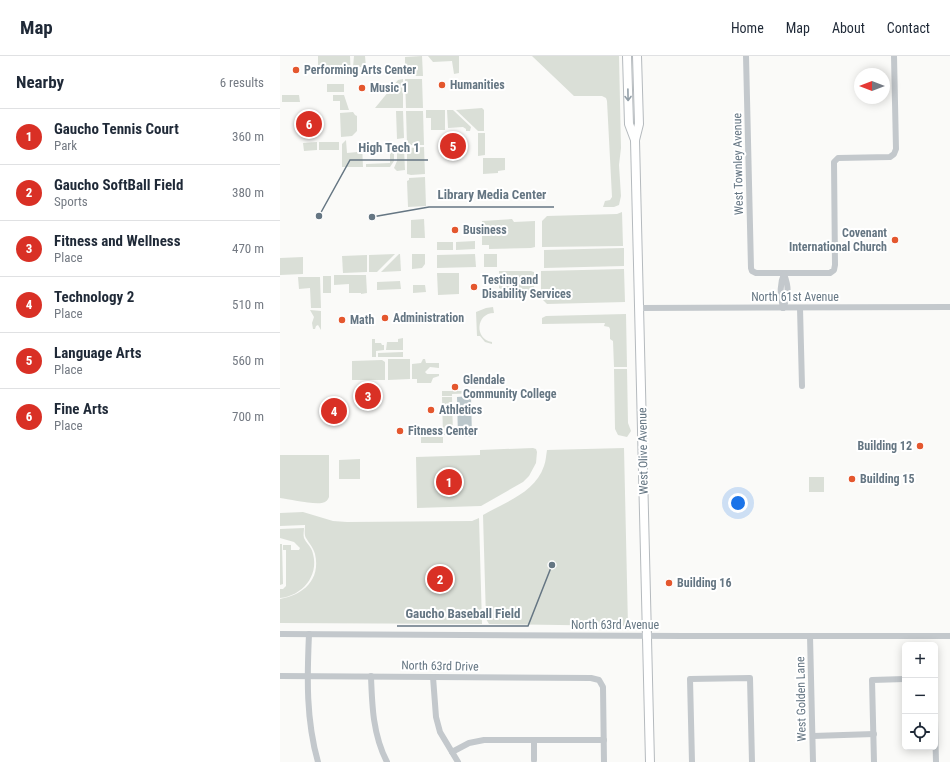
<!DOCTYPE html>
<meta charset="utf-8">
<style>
:root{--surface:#fff;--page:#f6f6f7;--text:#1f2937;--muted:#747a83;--line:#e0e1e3;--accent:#d93025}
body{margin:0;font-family:"Roboto Condensed",sans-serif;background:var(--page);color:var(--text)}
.controls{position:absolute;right:12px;bottom:12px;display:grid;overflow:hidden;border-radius:6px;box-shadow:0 2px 10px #0003}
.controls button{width:36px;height:36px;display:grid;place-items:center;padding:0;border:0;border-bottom:1px solid var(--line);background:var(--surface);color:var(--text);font:20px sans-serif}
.compass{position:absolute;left:574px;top:12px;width:36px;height:36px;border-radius:50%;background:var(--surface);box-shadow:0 2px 10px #0003;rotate:270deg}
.you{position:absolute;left:458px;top:447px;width:14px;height:14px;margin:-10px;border:3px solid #fff;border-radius:50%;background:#1a73e8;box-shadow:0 0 0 6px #1a73e833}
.badge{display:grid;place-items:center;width:26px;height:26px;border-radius:50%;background:var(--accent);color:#fff;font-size:13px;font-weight:700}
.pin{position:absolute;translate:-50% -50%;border:2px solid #fff;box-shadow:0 1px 4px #0006}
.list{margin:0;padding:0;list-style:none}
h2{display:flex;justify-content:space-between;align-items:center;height:52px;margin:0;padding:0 16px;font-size:17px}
h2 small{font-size:13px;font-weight:400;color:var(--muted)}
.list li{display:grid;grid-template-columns:26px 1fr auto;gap:12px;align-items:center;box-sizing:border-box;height:56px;padding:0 16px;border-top:1px solid var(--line)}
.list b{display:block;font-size:15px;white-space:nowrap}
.list p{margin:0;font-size:13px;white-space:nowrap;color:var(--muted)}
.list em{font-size:13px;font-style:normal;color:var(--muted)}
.icon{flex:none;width:22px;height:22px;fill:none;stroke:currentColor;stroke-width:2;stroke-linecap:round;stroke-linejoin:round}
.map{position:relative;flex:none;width:670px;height:706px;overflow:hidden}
header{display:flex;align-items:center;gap:24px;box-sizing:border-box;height:56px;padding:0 20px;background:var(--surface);border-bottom:1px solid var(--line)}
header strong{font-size:19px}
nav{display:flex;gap:22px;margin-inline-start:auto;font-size:14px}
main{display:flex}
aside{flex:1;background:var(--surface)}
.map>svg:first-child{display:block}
</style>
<header>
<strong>Map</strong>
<nav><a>Home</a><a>Map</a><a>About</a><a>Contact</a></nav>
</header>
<main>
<aside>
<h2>Nearby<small>6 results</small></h2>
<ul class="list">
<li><span class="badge">1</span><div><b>Gaucho Tennis Court</b><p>Park</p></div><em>360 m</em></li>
<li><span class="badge">2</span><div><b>Gaucho SoftBall Field</b><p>Sports</p></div><em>380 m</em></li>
<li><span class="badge">3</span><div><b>Fitness and Wellness</b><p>Place</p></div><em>470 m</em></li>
<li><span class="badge">4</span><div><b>Technology 2</b><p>Place</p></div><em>510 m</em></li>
<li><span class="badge">5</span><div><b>Language Arts</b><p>Place</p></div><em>560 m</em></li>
<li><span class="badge">6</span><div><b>Fine Arts</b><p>Place</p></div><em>700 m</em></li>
</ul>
</aside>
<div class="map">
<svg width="670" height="706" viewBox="0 0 670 706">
<rect width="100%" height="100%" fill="#fafaf8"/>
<g fill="#dadfd7">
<path d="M38 0H70L71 20H64L63 12H38Z"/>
<path d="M74 0H85L86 11H73Z"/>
<path d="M142 0 143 20H125V1Z"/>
<path d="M148 0H179V17L174 18 172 5 153 6Z"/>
<path d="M252 0H339L341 92 339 109 341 140 339 149 334 151H323L325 145 330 144 332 141 327 45 326 42 322 40H294Z"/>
<path d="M123 23V52H95L118 24Z"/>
<path d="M125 23H142L143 52H126Z"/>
<rect x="47" y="28" width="17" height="8"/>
<path d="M2 39H19L20 46H2Z"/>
<path d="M53 39H64L69 54H60V45H53Z"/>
<path d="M202 52 204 54V75H198L176 54Z"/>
<path d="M146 54H165V74H151V62H146Z"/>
<path d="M167 54H173L191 71 190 75H186V73L183 71 168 72Z"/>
<path d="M116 55H123L124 82 117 83Z"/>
<path d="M126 55H143L144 89H127Z"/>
<path d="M73 56 75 59 77 60V75L72 80 61 81 60 57Z"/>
<path d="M198 77H205V99L198 100Z"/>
<path d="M66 84 67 97 77 96V89H82L83 111H62V88Z"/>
<path d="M37 86V94L24 95 23 87Z"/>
<rect x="39" y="86" width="20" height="8"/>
<path d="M144 91 145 118 131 119 127 118V92Z"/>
<path d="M117 92H124L125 114 117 115 114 112 117 105Z"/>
<path d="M110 95 114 96V105L110 111H86V108L110 107Z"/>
<path d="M203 102H225V114L218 115V117L203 118Z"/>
<path d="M145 121 146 150 128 151 127 125 129 124V122Z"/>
<path d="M342 156 343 190 262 191V165L267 160 337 158Z"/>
<path d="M144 163 145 182H131V164Z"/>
<path d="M232 163 234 166 255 165V191L251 192 209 193V189H202V165Z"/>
<path d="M195 185V193L176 194V186Z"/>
<rect x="157" y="186" width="16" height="8"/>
<path d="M344 192V210L264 212V194Z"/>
<path d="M115 198 97 216H89V199Z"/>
<path d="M119 198H120L121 215 101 216Z"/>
<path d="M132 198H145V208L142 212 132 213Z"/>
<path d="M195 198 196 211 157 212V199Z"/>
<rect x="204" y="198" width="13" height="13"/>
<path d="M87 199V216L63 217 62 200Z"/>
<path d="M23 201V218L0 219V202Z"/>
<path d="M344 213 345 246 267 248 263 244V237H261V215Z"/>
<path d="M219 215H251L254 216V237L227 238 225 235 219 232Z"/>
<path d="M157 217H179V238L158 239Z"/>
<path d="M54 219H86L87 237 81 238V237H69V228L54 229Z"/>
<rect x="43" y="220" width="8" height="17"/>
<path d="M18 221H40L41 252H31L30 232 19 233Z"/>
<path d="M120 225 121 233 97 234V226Z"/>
<path d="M133 229H145L146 236 133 237Z"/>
<path d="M213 251 214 257C196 257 194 283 212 286V288L205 286 200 280H197L196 256 206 252Z"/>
<path d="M30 254 41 255V274L38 269 36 270 35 273H33L32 267 34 261Z"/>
<path d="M346 258 347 311H334L333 285 330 283V273L329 271 324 270 325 267 262 268V262L266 260Z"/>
<path d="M123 282V294H106L107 286H118V283Z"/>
<path d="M92 283H95V287H101L102 289H104V294L96 295V301H92Z"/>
<path d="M123 296V301H98V297Z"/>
<path d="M108 303H130V323L108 324Z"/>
<path d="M143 303H145L146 307H159V312L150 311 145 316 147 318H159V320L153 322 151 327H137V323H132V308L141 307Z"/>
<path d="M102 304 105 306V324H72V305Z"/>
<path d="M334 313H347L348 367 351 375 347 381 338 379 335 373Z"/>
<path d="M162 335H198V337L172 338V340H162Z"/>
<path d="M162 341H172L173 379H163Z"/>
<rect x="141" y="381" width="22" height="6"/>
<path d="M253 392 256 393 257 396 256 407 249 420 243 426 201 450 137 452 136 401 200 399V394Z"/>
<path d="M344 392 348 570 209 568 206 563 203 459C225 446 255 437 264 410 266 405 266 399 267 394Z"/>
<path d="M0 399H49V441C48 443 48 444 45 446 37 450 10 443 0 442Z"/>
<path d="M80 403V423H59V404Z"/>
<rect x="529" y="421" width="15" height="15"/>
<path d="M23 456 53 465 67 466 192 465 199 462 202 568 0 567V543C23 539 41 524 35 498 33 491 29 487 26 482 24 479 25 473 25 469L0 470V457Z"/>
<path d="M24 472C24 475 23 479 24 482 26 487 32 491 33 498 39 520 22 540 0 542V533H3L6 530V494H3V489H11V494H19L20 492 14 486 0 482V473Z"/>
<path d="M0 488H2L3 528 0 529Z"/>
</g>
<path fill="#bbc7cb" d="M191 340 192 381H178L177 341Z"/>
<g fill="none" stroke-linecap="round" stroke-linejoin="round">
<defs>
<g id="major">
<path d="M347 0 349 68 355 84"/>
<path d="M357 0 359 68 355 84 370 706"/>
</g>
</defs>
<use href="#major" stroke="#b5babe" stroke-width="10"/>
<g stroke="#c3c8cc" stroke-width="6">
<path d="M466 0 471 212 472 215 476 217H550L554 214 555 209 554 106 558 102 610 101 614 98 616 93 614 0"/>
<path d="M359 252 670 251"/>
<path d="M503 252C509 239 509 231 504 218"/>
<path d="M503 252C500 240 499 229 504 218"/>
<path d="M520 252 522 330"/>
<path d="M0 578 405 580H670"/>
<path d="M29 578C27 622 26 664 38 706"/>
<path d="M530 580 533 706"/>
<path d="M0 620 311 622 319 624 323 631 324 706"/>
<path d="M91 620C92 650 93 679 107 706"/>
<path d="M153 621 156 661 160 676 178 706"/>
<path d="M655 664 656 706"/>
<path d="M533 680 594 678"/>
<path d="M254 684V704"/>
<path d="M172 696 189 687 204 684H324"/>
<path d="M412 706 410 623 470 622 472 706"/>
<path d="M594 706 592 624 625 623"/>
</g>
<use href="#major" stroke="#fff" stroke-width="8"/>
</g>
<defs><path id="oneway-shaft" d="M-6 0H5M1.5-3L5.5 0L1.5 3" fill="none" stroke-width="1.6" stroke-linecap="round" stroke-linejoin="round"/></defs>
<use stroke="#939fa8" href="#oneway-shaft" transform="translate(348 39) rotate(89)"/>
<g fill="#e4572e" stroke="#fff" stroke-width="1.5">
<circle cx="16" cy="14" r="4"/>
<circle cx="162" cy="29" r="4"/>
<circle cx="82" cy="32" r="4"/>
<circle cx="175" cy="174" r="4"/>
<circle cx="615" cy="184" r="4"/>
<circle cx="194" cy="231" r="4"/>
<circle cx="105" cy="262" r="4"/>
<circle cx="62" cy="264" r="4"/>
<circle cx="175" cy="331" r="4"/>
<circle cx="151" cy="354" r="4"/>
<circle cx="120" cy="375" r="4"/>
<circle cx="640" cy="390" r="4"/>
<circle cx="572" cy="423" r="4"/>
<circle cx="389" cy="527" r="4"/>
</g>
<g text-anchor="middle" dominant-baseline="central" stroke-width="4" stroke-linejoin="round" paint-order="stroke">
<g font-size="12" font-weight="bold" fill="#657683" stroke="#fff" text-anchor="start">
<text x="24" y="14">Performing Arts Center</text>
<text x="170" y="29">Humanities</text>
<text x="90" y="32">Music 1</text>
<text x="183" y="174">Business</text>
<text x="607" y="177" text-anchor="end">Covenant<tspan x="607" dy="14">International Church</tspan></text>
<text x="202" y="224">Testing and<tspan x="202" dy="14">Disability Services</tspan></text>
<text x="113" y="262">Administration</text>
<text x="70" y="264">Math</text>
<text x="183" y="324">Glendale<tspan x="183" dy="14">Community College</tspan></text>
<text x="159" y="354">Athletics</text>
<text x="128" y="375">Fitness Center</text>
<text x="632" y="390" text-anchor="end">Building 12</text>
<text x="580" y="423">Building 15</text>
<text x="397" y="527">Building 16</text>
</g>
<g font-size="12" fill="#657683" stroke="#fff">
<text transform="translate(458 108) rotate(-91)">West Townley Avenue</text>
<text x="515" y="241">North 61st Avenue</text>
<text transform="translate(363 395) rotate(-91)">West Olive Avenue</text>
<text x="335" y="569">North 63rd Avenue</text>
<text transform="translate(160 610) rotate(1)">North 63rd Drive</text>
<text transform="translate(521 643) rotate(-91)">West Golden Lane</text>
</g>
</g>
<path fill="none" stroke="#657683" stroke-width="1.5" d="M39 160L70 104H148M92 161L149 151H274M272 509L248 570H117"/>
<g fill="#657683" stroke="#fff" stroke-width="1.5">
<circle cx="39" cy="160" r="4"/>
<circle cx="92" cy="161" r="4"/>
<circle cx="272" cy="509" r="4"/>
</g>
<g font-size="13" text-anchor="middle" font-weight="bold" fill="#657683" stroke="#fff" stroke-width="4" stroke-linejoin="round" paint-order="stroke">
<text x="109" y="96">High Tech 1</text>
<text x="212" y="143">Library Media Center</text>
<text x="183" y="562">Gaucho Baseball Field</text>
</g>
</svg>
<div class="controls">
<button>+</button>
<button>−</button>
<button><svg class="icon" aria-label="locate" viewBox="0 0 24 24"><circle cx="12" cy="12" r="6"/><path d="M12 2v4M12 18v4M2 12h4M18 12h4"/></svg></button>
</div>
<svg class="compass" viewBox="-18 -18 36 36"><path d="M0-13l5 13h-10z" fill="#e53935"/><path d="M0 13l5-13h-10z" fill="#747a83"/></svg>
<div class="you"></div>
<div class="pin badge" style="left:169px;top:426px">1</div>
<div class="pin badge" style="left:160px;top:523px">2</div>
<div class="pin badge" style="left:88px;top:340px">3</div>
<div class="pin badge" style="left:54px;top:355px">4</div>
<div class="pin badge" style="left:173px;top:90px">5</div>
<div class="pin badge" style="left:29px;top:68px">6</div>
</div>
</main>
